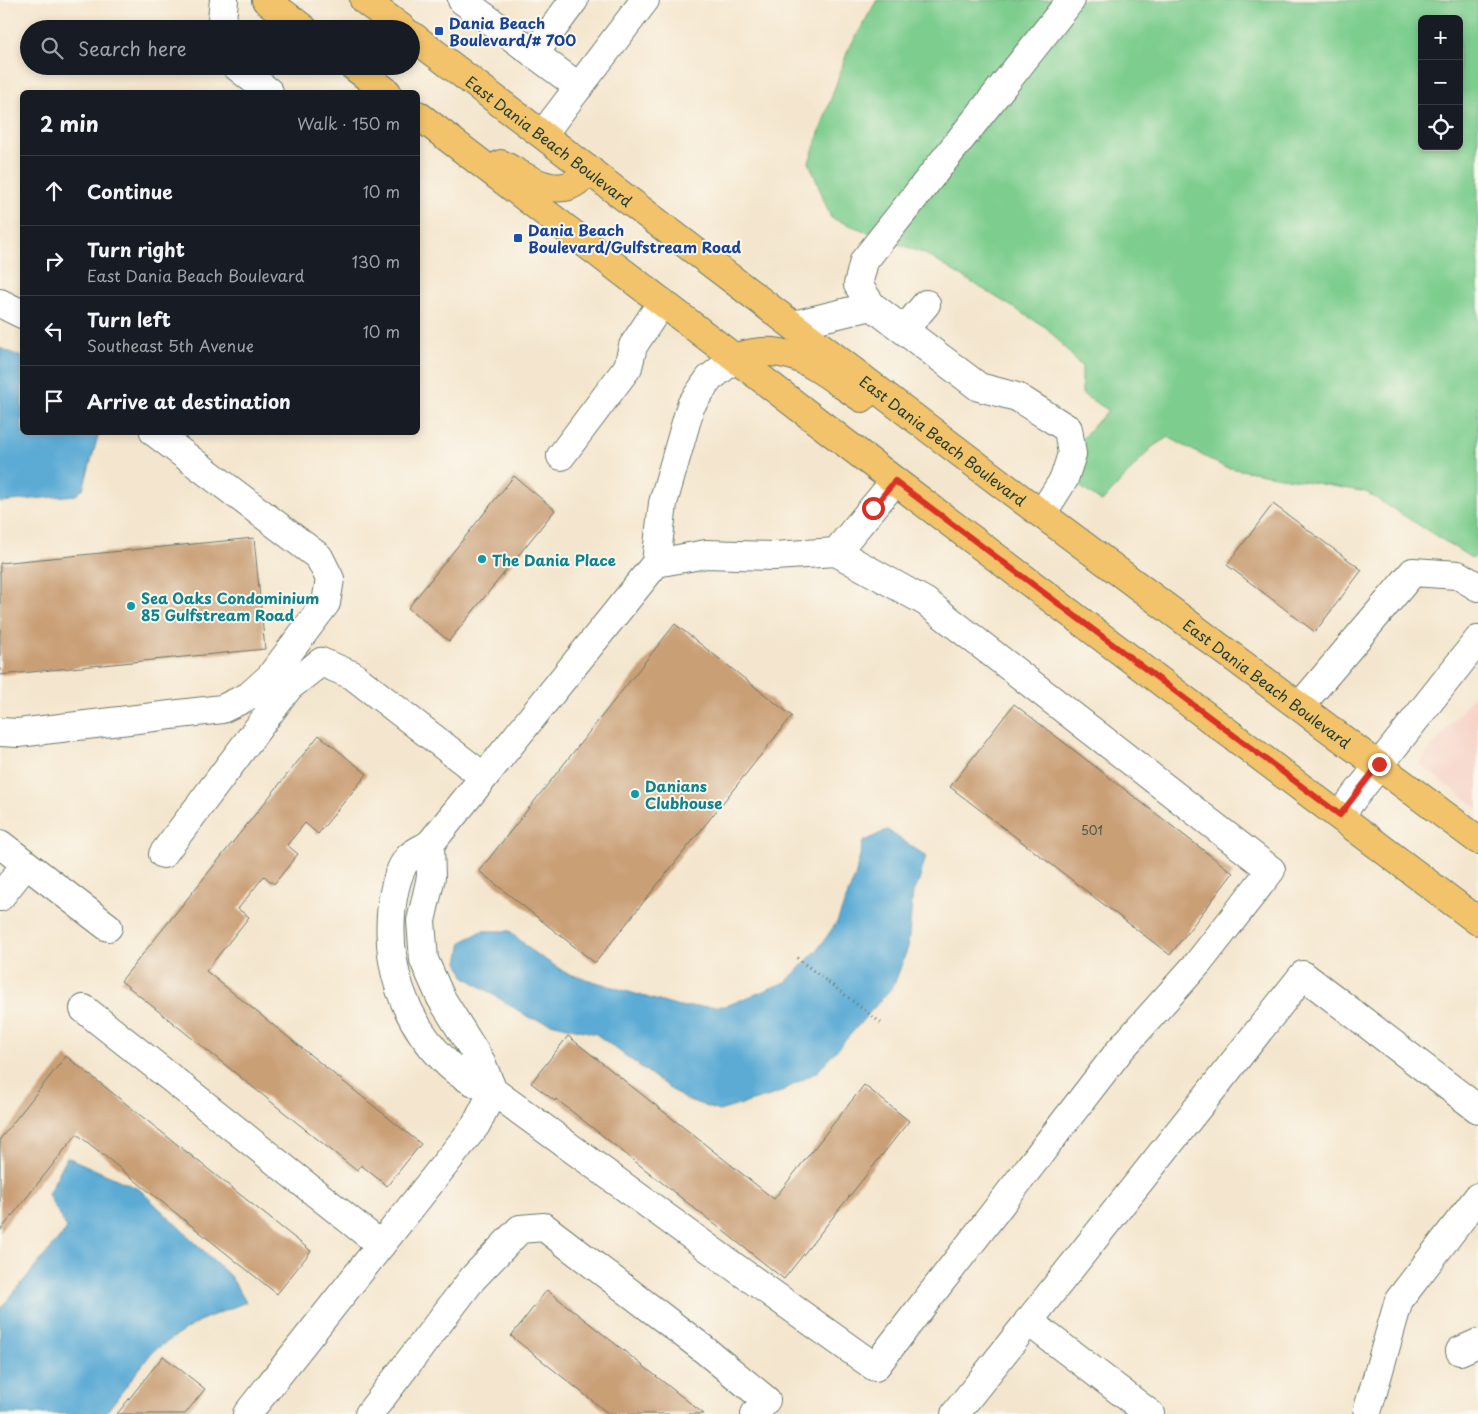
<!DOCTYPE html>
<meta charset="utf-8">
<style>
:root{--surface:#171b24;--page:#20242c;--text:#f1f3f6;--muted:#9ea1a6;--line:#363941}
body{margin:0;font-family:"Playpen Sans",sans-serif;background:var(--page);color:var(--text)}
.controls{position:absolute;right:15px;top:15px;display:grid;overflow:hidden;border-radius:8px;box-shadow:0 2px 8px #0003}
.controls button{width:45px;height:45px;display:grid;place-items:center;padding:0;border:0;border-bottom:1px solid var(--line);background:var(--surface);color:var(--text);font:25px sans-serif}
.stop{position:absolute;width:15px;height:15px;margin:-11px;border:4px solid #d93025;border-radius:50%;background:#fff}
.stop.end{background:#d93025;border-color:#fff;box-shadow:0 1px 5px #0008}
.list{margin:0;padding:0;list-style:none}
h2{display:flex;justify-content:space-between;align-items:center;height:65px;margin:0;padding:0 20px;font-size:21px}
h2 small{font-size:16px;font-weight:400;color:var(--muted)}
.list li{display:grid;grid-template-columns:32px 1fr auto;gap:15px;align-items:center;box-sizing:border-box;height:70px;padding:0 20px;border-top:1px solid var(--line)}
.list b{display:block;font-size:19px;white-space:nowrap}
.list p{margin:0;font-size:16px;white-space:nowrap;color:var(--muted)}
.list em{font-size:16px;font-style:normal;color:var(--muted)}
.icon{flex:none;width:28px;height:28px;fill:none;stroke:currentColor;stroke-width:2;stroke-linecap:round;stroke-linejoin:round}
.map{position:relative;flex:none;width:1478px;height:1414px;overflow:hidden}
.search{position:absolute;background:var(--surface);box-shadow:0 2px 8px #0003;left:20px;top:20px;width:400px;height:55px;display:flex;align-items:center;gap:12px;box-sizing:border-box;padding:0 18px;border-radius:28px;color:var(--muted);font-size:19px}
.panel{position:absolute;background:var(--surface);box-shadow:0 2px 8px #0003;left:20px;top:90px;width:400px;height:345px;border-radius:8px}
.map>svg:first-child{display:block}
</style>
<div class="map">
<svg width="1478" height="1414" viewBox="0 0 1478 1414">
<rect width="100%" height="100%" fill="#fbf7ec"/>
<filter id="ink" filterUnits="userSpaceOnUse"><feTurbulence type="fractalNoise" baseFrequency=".02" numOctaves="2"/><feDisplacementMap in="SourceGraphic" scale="10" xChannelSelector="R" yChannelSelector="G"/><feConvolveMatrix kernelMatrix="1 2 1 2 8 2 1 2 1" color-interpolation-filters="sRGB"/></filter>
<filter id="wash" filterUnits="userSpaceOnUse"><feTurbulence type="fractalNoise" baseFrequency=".0096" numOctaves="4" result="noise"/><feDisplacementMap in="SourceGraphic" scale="20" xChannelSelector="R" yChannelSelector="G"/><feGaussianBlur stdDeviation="1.12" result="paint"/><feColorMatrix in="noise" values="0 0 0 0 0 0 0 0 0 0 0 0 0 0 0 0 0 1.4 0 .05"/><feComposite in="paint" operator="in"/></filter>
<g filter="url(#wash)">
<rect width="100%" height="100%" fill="#f4e6ce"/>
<path fill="#f7d1c6" d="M1478 690V808L1419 764Z"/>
<path fill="#7dcd8e" stroke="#4e8561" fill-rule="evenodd" d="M877 0H1478V554L1473 559 1366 492 1224 467 1168 437 1152 447 1102 502 1055 469 1108 410 1082 394V367L1047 328 925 254 831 218 809 162 848 50ZM1422 19H1459V146H1422Z"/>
<g fill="#5babd5" stroke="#3d7484">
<path d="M0 348 22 357V432L99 433 83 489 76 495 0 502Z"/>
<path d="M887 830 926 856 919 881 913 892 908 947 894 985 817 1072 776 1094 719 1111 683 1098 596 1034 530 1018 464 976 458 962 462 942 482 931H510L533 952 566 973 679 1007 726 1006 786 982 818 949 837 922 855 877 863 842Z"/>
<path d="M67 1157 139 1189 231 1277 246 1302 199 1321 153 1351 105 1414H0V1309L67 1229 48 1194Z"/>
</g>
<g id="blocks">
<g fill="#c99f76">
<path d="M514 476 555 510 449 641 408 608Z"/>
<path d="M1273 504 1362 570 1315 632 1227 565Z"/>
<path d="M254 538 265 649 0 675V563Z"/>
<path d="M675 624 792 716 595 963 479 871Z"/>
<path d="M1014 704 1233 873 1170 955 950 787Z"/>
<path d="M319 735 367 774 318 834 305 823 287 845 298 854 274 884 264 876 238 909 249 917 206 971 421 1144 387 1186 361 1165 357 1171 121 981Z"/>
<path d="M568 1036 774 1199 864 1085 909 1121 784 1279 556 1099 555 1101 531 1083Z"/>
<path d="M66 1056 311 1251 277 1294 77 1134 0 1231V1139Z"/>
<path d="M547 1290 704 1414H609L511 1336Z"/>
<path d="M163 1356 205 1389 185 1414H117Z"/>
</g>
</g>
</g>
<g filter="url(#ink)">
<use href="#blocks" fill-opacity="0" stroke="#6a786a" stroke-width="1"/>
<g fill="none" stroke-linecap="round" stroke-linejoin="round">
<defs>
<g id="minor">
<path d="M462 0 579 87"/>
<path d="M221 29 224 0"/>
<path d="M534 54 574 0"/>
<path d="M236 66 269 92"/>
<path d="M543 134 645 0"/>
<path d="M0 303 22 314"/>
<path d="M793 325 872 306"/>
<path d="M904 330 926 304"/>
<path d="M561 456 628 367 633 346 662 302"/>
<path d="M1042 514 1064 479 1072 454 1068 429 1017 397 979 387 872 306 858 285 864 261 1071 0"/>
<path d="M656 563 706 554 774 556 836 552 895 481"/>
<path d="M1300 706 1413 572 1458 575 1478 587"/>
<path d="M0 732 18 733 222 709 249 696 270 677 326 603 330 579 319 557 154 432"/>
<path d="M484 777 656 563 663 503 691 405 709 379 735 358"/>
<path d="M1340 815 1478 640"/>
<path d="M0 844 26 864 0 897"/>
<path d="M163 854 289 687 321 662 352 675 484 777 430 844"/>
<path d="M26 864 108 927"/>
<path d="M84 1009 381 1245"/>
<path d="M1028 1321 1150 1414"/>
<path d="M1460 1351 1478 1343"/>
<path d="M1368 1409 1399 1300 1478 1197"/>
<path d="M247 1414 476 1125 493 1091 481 1062 441 998 424 960 421 921 431 877 430 844C424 848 413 852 408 858 398 870 394 890 392 904 385 963 402 1018 445 1061 458 1075 475 1083 493 1091L722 1258 875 1367 1120 1050 1199 962 1271 870 926 602 836 552"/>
<path d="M369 1414 473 1278 520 1229 544 1227 701 1347 766 1400 755 1414"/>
<path d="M955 1414 1303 975 1478 1109"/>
</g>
<g id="major">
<path d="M266 0 304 29"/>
<path d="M364 0 403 29"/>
<path id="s1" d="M411 35 1004 486 1478 840"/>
<path d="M353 66 387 92"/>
<path d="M418 115 895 481 1478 921"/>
<path d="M501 164C519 173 543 191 564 187 574 186 583 176 590 170"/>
<path d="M735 358C790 338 818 370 862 398"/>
</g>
</defs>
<use href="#minor" stroke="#6a786a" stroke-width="30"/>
<use href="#major" stroke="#6a786a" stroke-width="30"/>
<path stroke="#6a786a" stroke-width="3" stroke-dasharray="1 4" stroke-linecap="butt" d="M797 958 881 1023"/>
<use href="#minor" stroke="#fff" stroke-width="28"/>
<use href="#major" stroke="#f2c36a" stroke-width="28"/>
</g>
</g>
<g fill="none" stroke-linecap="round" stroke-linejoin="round" filter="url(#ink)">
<path stroke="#d93025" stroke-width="6" d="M873 508 895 481 1340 815 1379 764"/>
</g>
<g fill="#1a4fb4" stroke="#fbf7ec" stroke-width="2">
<rect x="434" y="26" width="10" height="10" rx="2.5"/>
<rect x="513" y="233" width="10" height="10" rx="2.5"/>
</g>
<g fill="#0f9aa8" stroke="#fbf7ec" stroke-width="2">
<circle cx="482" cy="559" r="5"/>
<circle cx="131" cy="606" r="5"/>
<circle cx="635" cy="794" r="5"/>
</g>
<g text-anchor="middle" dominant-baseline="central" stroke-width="4" stroke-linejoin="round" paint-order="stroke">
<g font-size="12" fill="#4a5644">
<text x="1092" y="830">501</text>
</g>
<g font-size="15" font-weight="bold" fill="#164399" stroke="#fbf7ec" text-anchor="start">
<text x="449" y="22">Dania Beach<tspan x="449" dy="17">Boulevard/# 700</tspan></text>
<text x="528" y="229">Dania Beach<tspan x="528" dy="17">Boulevard/Gulfstream Road</tspan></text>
</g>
<g font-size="15" fill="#1f3d34" stroke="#fbf7ec">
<text stroke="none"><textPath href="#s1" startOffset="174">East Dania Beach Boulevard</textPath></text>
<text stroke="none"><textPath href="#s1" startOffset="669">East Dania Beach Boulevard</textPath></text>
<text stroke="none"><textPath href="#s1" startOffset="1074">East Dania Beach Boulevard</textPath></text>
</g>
<g font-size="15" font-weight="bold" fill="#0d838f" stroke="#fbf7ec" text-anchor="start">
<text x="492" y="559">The Dania Place</text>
<text x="141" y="597">Sea Oaks Condominium<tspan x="141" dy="17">85 Gulfstream Road</tspan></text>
<text x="645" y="785">Danians<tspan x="645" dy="17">Clubhouse</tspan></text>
</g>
</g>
</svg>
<div class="controls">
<button>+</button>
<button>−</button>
<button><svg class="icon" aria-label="locate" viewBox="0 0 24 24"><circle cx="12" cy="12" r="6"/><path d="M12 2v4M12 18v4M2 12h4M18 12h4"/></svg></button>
</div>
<div class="stop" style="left:873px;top:508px"></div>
<div class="stop end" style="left:1379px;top:764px"></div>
<div class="search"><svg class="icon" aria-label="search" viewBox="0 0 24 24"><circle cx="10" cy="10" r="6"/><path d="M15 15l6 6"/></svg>Search here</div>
<section class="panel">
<h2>2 min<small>Walk · 150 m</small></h2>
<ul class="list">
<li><svg class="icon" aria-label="ahead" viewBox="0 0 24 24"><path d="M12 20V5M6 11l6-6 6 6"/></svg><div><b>Continue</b></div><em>10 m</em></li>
<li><svg class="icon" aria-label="right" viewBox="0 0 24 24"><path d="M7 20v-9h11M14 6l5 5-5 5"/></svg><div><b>Turn right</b><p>East Dania Beach Boulevard</p></div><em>130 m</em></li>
<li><svg class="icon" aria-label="left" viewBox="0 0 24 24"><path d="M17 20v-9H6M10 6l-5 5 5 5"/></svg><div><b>Turn left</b><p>Southeast 5th Avenue</p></div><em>10 m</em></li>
<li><svg class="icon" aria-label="arrive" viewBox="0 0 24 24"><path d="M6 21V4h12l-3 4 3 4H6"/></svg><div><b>Arrive at destination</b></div></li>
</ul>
</section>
</div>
